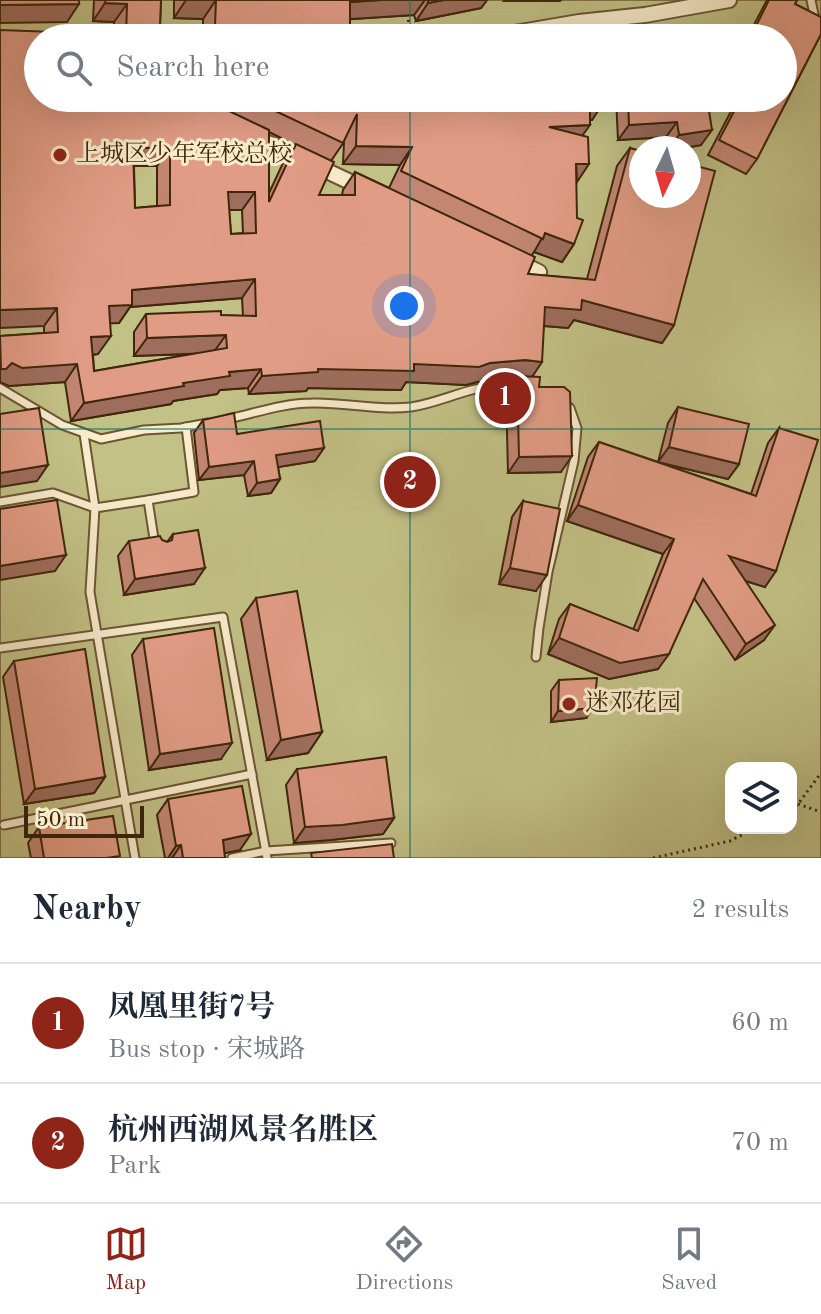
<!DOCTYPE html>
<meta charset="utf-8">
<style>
:root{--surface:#fff;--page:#f2f2f3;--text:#1f2937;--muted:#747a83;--line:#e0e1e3;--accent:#8f2418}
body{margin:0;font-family:"Old Standard TT","Noto Serif SC",serif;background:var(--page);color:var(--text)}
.controls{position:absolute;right:24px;bottom:24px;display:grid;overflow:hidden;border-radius:16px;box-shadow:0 8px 32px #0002}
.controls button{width:72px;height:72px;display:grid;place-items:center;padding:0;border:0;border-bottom:2px solid var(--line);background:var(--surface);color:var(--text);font:40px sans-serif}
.compass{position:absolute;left:629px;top:136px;width:72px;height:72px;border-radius:50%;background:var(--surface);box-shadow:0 8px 32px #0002;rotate:185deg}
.scale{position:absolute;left:24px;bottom:20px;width:120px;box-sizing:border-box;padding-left:8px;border:4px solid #40260b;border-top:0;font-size:22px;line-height:28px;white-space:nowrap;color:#40260b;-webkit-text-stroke:6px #f8eccc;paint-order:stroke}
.you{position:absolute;left:404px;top:306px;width:28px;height:28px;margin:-20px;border:6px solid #fff;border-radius:50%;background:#1a73e8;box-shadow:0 0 0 12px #1a73e833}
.badge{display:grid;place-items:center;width:52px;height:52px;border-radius:50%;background:var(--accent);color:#fff;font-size:26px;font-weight:700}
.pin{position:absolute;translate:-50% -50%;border:4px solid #fff;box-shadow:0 2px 8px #0006}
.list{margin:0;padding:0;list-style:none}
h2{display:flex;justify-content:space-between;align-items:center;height:104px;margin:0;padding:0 32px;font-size:34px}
h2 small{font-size:26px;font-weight:400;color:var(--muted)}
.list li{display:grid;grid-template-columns:52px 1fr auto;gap:24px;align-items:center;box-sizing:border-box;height:120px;padding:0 32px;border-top:2px solid var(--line)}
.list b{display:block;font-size:30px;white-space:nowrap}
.list p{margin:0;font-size:26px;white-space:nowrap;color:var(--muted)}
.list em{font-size:26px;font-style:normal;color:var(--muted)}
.icon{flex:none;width:44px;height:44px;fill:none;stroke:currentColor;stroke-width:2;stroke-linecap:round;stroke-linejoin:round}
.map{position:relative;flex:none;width:821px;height:858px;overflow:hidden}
.search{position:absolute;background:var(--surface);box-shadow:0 8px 32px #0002;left:24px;right:24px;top:24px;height:88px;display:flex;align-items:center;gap:20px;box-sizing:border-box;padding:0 28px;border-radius:44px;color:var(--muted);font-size:30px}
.sheet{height:344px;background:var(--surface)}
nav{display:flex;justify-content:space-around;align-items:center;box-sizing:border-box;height:112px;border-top:2px solid var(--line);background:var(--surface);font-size:22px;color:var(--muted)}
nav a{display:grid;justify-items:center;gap:4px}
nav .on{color:var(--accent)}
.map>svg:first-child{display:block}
</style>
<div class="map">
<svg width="821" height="858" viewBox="0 0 821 858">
<rect width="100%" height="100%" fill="#f4e2b0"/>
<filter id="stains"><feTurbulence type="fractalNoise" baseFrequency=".0025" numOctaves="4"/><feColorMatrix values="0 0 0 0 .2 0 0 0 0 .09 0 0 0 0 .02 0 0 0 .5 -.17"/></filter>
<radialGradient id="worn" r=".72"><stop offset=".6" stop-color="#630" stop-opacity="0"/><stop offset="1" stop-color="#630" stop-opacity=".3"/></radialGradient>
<path fill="#c2c186" stroke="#817448" stroke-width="2" fill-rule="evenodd" d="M0 0H821V858H0ZM38 38H783V98H38ZM641 148H689V196H641ZM731 768H791V828H731Z"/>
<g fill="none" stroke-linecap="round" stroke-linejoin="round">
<defs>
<g id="service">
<path d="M811 0 815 19 821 28"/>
<path d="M0 388 62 425 101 439 144 430 181 428 208 423"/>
<path d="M228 419C256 413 284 403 312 403 345 402 378 411 411 407 433 404 454 394 476 389 489 386 505 385 519 386"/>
<path d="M84 434 95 508 148 500"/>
<path d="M0 502 53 493 95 508 90 592 135 858"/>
<path d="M155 545 148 500 194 492 186 427"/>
<path d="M0 648 223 617 267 858"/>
<path d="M536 657 539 628 548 572 574 461 577 428 570 408 566 405"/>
<path d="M4 825 252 774"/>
<path d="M232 858 266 851 391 843"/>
</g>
<g id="minor">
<path d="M454 38 497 36 579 22 645 15 729 0"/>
<path d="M253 136 365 189"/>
<path d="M514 260 539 272"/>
</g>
</defs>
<use href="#service" stroke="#6d5534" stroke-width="11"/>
<use href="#minor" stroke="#6d5534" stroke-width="18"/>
<g stroke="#40260b" stroke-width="3" stroke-dasharray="2 4" stroke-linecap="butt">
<path d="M408 14 410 38"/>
<path d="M798 804 821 812"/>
<path d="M791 810 798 804 821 773"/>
<path d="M653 858 730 841 755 828"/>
</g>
<use href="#service" stroke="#f8eccc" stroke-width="7"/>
<use href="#minor" stroke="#f8eccc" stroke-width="14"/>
</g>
<g fill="#c28672" stroke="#40260b" stroke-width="2" fill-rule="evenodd">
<path d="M94 0H161L160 25 203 26V19L174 18V0H487L481 8 416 21 414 15 350 19V38H114V22L93 21Z"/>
<path d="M767 0H797L795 4 821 17V34L757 159 746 174 708 155 738 98H783V38H747Z"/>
<path d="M71 38 214 104 215 98H605L592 120H590L582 136 576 182 574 244 562 262 534 252 532 255 528 274 587 279 617 166 630 148 674 325 662 343 574 320 568 328 544 326 532 377 539 387 561 472 508 473 506 392 516 379 477 382 466 385 406 382 401 390 308 388 306 391 249 394 248 388 220 390 217 394 173 401 171 404 71 421 65 382 9 386 0 382V336L44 333V326ZM269 132 295 145 283 163 269 193ZM344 142 343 164 400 165 389 188 355 172 343 190 342 195H319L331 161ZM134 166H157V206L135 208ZM229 210H242L243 233 231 234ZM242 298 243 316 146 314 134 332V356L192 354 94 371 93 355 98 354 110 323H119L130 307Z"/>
<path d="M616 98H715L707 100 701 145 685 148H668L666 137 618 140Z"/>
<path d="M678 407 739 464 728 479 660 463 751 494 768 443 779 428 765 587 745 581 764 640 735 660 694 598 658 669 609 679 548 654 559 619 570 604 633 630 663 554 567 521 588 457 599 442 658 462 668 423Z"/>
<path d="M203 420 237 434 315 461 278 467 280 479 271 493 248 496 244 475 199 480 194 433Z"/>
<path d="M523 501 536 591 499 584 512 517Z"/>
<path d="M173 534 194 584 124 595 118 556 129 541 162 540 167 542Z"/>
<path d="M256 598 322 732 308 753 267 760 241 619Z"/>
<path d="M143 639 221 759 149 770 132 655Z"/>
<path d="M14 661 105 777 94 793 24 804 3 677Z"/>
<path d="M559 680 586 718 551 722V691Z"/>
<path d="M297 769 394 818 383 834 331 840 294 843 286 785Z"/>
<path d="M168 799 240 850 224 853 225 858H165L157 815Z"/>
<path d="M39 827 118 858H31L28 843Z"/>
</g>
<g fill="#9e6d5d" stroke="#40260b" stroke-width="2">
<path d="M186 0H216L203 19 174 18Z"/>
<path d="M381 0H425L414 15 337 20 350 2Z"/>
<path d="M444 0H487L481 8 416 21 428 3Z"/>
<path d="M505 0H561L560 1H504Z"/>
<path d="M105 3 127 4 114 22 93 21Z"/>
<path d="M79 4 67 22 0 23V5Z"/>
<path d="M590 100 604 102 592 120 577 118Z"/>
<path d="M677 122 666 137 618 140 629 125Z"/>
<path d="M590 125 577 143 549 127Z"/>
<path d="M712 130 701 145 685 148H670L679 135Z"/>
<path d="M356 146 412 147 400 165 343 164Z"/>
<path d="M133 148H170L157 166H120Z"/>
<path d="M576 164H589L577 182Z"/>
<path d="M228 192H255L242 210H215Z"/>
<path d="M545 233 574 244 562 262 534 252Z"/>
<path d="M255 279 242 298 130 307 119 323 96 324 109 306 132 290Z"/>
<path d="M582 300 674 325 662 343 574 320 568 328 532 325 545 307Z"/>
<path d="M57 308 44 326 0 328V310Z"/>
<path d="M226 335 213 353 134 356 147 338Z"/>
<path d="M111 336 98 354 79 356 91 337Z"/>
<path d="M525 360 542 362 530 380 517 376 516 379 477 382 466 385 406 382 401 390 308 388 306 391 249 394 262 376 318 369 414 364 490 363Z"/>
<path d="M12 363 77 364 65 382 9 386 0 382V370Z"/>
<path d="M261 369 248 388 220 390 217 394 173 401 171 404 71 421 84 403 183 383 229 372Z"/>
<path d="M669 447 739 464 728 479 658 462Z"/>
<path d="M324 448 315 461 267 469 276 455Z"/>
<path d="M572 456 561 472 508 473 519 457Z"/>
<path d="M254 461 244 475 199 480 209 467Z"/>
<path d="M48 465 37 481 0 487V473Z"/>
<path d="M280 479 271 493 248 496 257 483Z"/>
<path d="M578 505 674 539 663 554 567 521Z"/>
<path d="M66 555 55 571 0 580V566Z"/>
<path d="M729 556 776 571 765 587 718 572Z"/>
<path d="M205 568 194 584 124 595 135 579Z"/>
<path d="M510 568 547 575 536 591 499 584Z"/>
<path d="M775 625 764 640 735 660 746 644Z"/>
<path d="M559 638 669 654 658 669 609 679 548 654Z"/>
<path d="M594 708 586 718 551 722 558 711Z"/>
<path d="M322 732 308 753 267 760 281 740Z"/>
<path d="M232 743 221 759 149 770 160 754Z"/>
<path d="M105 777 94 793 24 804 35 789Z"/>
<path d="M394 818 383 834 331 840 294 843 305 827Z"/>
<path d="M251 834 240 850 212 856 223 840Z"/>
<path d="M181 845 172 858H168L176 846Z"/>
</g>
<g fill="#e19c85" stroke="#40260b" stroke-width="2" fill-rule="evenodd">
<path d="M0 0H79V4L0 5Z"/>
<path d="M106 0H161L160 25 215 26 216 0H200H381L350 2V38H126L127 4 105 3Z"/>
<path d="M428 0H444L428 3Z"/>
<path d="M769 0H797L795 4 821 17V34L757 159 719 140 741 98H783V38H750Z"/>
<path d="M0 30 54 32 71 38H38V98H202L269 130V202L296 144 334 162 319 195H355V172L535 257 528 274 595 280 630 148 641 151V196H689V164L715 171 674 325 582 300 581 310 545 307 542 362 525 360 490 363 479 367 414 364V371L318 369V372L262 376 261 369 229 372 230 376 183 383 184 386 84 403 77 364 22 368 12 363 6 369H1L0 336 58 332 57 308 0 310ZM133 148H170V205L135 208ZM228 192H255L256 233 231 234ZM255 279 256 316 221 315V311L146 314 147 338 226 335 227 348 94 371 91 337 111 336 109 306 132 305V290Z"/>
<path d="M572 30 611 34V38H572Z"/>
<path d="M472 35V38H416V36Z"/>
<path d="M248 98H605L604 102 590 100V125L549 127 588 137 589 164H576L577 218 583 220 574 244 545 233 543 239 401 171 412 147 356 146 357 114 343 143Z"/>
<path d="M628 98H707L712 130 679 135 677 122 629 125Z"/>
<path d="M517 376 540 377 539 387H564L570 392 572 456 519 457Z"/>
<path d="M678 407 749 424 739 464 669 447Z"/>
<path d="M39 408 48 465 0 473V414Z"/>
<path d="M234 413 237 434 320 421 324 448 276 455 280 479 257 483 254 461 209 467 203 420Z"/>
<path d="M779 428 818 440 776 571 729 556 775 625 746 644 703 579 669 654 620 663 559 638 570 604 638 631 674 539 578 505 599 442 756 496Z"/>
<path d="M57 500 66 555 0 566V509Z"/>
<path d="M523 501 560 509 547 575 510 568Z"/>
<path d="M198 530 205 568 135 579 129 541 160 536 162 540 167 542 172 540 173 534Z"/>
<path d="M297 591 322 732 281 740 256 598Z"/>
<path d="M214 628 232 743 160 754 143 639Z"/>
<path d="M85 649 105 777 35 789 14 661Z"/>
<path d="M597 678 594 708 558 711 559 680Z"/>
<path d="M386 757 394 818 342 825 305 827 297 769Z"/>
<path d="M242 786 251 834 223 840 225 858H183L181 845 176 846 168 799Z"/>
<path d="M113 816 120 856 106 858H44L39 827Z"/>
<path d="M392 844 394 858H312L311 853Z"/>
</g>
<path fill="none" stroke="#0f766e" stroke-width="2" stroke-opacity="0.55" d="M410 0V38M410 98V858M0 429H821"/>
<g fill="#8f2418" stroke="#f8eccc" stroke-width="3">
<circle cx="60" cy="155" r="8"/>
<circle cx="569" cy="704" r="8"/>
</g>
<g text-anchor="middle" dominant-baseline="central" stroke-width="6" stroke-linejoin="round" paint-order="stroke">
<g font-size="24" fill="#40260b" stroke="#f8eccc" text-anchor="start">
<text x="76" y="155">上城区少年军校总校</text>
<text x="585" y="704">迷邓花园</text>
</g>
</g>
<rect width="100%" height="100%" filter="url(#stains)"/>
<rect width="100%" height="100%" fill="url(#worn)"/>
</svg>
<div class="controls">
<button><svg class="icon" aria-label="layers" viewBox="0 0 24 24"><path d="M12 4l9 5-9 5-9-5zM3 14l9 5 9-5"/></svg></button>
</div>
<svg class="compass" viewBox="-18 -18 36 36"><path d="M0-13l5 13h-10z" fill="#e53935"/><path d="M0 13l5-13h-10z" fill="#747a83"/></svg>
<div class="scale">50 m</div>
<div class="you"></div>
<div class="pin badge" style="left:505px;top:398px">1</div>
<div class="pin badge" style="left:410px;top:482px">2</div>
<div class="search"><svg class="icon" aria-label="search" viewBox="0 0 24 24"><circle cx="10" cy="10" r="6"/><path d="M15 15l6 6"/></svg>Search here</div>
</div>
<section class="sheet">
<h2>Nearby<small>2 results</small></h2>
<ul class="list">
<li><span class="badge">1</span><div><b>凤凰里街7号</b><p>Bus stop · 宋城路</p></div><em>60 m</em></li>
<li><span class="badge">2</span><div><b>杭州西湖风景名胜区</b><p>Park</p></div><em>70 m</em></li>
</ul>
</section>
<nav>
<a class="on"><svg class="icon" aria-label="map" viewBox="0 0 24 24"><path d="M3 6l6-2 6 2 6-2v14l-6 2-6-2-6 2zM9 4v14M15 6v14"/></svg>Map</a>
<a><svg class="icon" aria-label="directions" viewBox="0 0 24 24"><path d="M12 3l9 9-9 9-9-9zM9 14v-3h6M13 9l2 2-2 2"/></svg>Directions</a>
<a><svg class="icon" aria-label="saved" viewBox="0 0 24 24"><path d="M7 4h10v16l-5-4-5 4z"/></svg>Saved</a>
</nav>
